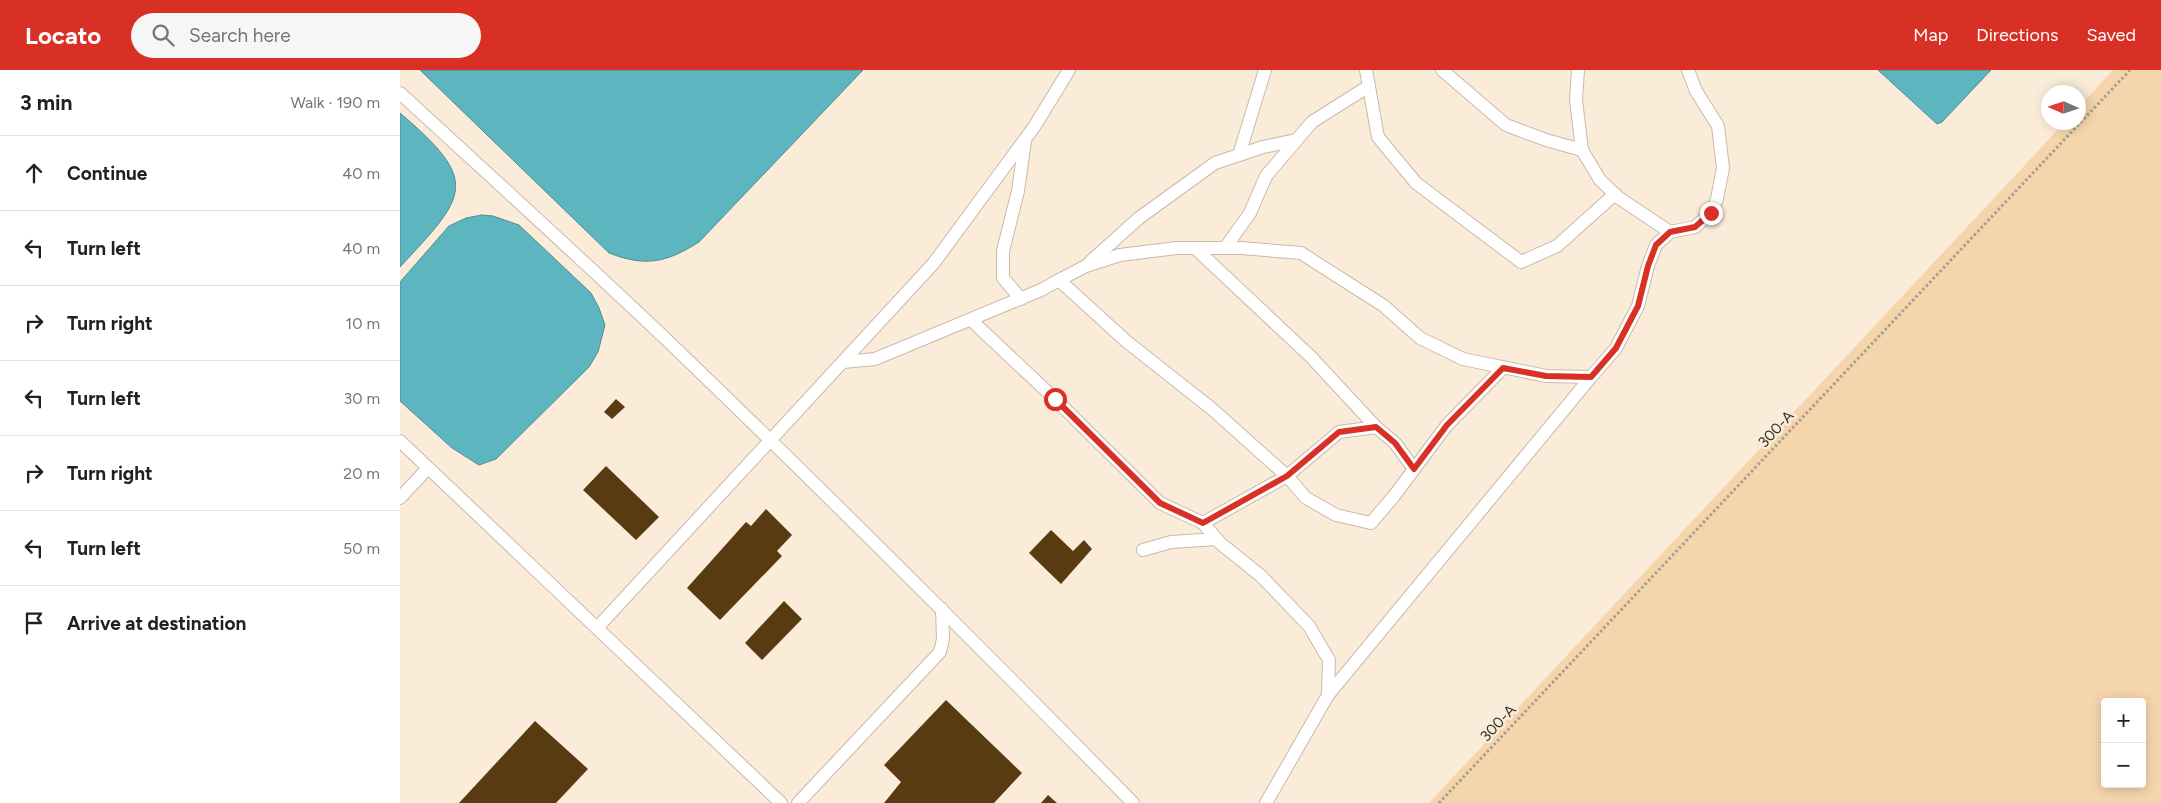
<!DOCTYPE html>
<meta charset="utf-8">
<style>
:root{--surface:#fff;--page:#f6f6f6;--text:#202124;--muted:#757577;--line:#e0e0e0;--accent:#d93025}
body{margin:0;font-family:Figtree,sans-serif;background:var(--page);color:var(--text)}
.controls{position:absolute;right:15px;bottom:15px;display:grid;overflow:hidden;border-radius:5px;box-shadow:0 2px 12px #0003}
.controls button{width:45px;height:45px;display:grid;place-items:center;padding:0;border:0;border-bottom:1px solid var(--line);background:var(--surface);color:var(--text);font:25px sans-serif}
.compass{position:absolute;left:1641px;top:15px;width:45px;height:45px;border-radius:50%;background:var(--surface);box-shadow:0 2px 12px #0003;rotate:273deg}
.stop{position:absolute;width:15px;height:15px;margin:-11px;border:4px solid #d93025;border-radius:50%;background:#fff}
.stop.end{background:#d93025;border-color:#fff;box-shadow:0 1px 5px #0008}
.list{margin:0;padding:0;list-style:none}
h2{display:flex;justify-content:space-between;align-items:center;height:65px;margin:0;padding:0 20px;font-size:21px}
h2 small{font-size:16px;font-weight:400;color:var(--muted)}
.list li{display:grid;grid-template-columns:32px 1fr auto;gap:15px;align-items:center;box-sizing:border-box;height:75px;padding:0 20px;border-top:1px solid var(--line)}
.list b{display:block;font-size:19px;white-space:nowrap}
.list em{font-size:16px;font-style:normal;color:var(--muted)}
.icon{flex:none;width:28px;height:28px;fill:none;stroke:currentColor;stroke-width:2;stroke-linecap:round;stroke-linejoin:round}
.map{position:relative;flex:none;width:1761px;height:733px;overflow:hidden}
header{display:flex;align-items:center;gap:30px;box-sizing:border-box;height:70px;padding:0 25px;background:var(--accent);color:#fff}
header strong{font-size:24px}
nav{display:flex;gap:28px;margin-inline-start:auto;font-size:18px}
.search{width:350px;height:45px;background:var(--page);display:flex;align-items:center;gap:12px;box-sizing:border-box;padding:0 18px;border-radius:28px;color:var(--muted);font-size:19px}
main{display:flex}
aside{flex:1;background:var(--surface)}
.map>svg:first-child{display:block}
</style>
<header>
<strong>Locato</strong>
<div class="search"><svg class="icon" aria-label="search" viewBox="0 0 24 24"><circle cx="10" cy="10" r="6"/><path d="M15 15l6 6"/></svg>Search here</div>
<nav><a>Map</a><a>Directions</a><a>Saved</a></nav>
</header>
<main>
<aside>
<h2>3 min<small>Walk · 190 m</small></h2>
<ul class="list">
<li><svg class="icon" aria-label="ahead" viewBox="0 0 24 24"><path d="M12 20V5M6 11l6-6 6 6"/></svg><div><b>Continue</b></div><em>40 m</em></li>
<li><svg class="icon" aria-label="left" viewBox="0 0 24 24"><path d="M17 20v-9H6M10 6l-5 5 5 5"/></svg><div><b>Turn left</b></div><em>40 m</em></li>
<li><svg class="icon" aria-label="right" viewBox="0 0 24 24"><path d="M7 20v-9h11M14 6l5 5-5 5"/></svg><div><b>Turn right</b></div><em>10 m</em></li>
<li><svg class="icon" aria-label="left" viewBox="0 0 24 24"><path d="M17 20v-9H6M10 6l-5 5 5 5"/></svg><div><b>Turn left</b></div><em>30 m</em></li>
<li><svg class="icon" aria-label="right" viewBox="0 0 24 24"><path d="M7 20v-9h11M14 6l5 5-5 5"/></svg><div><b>Turn right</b></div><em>20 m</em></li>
<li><svg class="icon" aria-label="left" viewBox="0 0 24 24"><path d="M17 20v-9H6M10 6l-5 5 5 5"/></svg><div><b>Turn left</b></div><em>50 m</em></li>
<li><svg class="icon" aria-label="arrive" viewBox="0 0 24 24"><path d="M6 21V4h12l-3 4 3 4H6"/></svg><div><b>Arrive at destination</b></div></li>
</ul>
</aside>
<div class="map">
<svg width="1761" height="733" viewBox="0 0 1761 733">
<rect width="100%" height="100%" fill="#fbecda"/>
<path fill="#f5d5ac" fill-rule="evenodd" d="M1713 0H1761V733H1029L1664 53 1678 52 1679 37ZM1705 632H1742V714H1705Z"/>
<g fill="#5db6bf" stroke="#518e92">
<path d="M20 0H463L299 172C266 193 245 197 209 183Z"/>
<path d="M1478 0H1591L1542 52 1537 54Z"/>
<path d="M0 43C81 112 67 125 0 197Z"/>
<path d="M82 145 93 146 119 155 191 223 199 238 205 255 198 282 189 297 96 389 79 395 52 378 0 331V212L49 156 66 148Z"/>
</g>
<g fill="#583b11">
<path d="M216 329 225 337 212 349 204 342Z"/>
<path d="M206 396 259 447 236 470 183 420Z"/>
<path d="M366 439 392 465 377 481 382 486 320 550 287 518 346 452 351 456Z"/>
<path d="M651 460 673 481 684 470 692 479 661 514 629 483Z"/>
<path d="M384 531 402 549 362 590 345 573Z"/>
<path d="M546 630 622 703 594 733H484L501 712 484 695Z"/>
<path d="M135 651 188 699 156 733H59Z"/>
<path d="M648 725 657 733H641Z"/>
</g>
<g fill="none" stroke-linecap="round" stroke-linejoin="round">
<defs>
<g id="lane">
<path d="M966 0 978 67 1016 113 1121 192 1157 176 1215 124"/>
<path d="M1042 0 1106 55 1146 70 1182 80"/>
<path d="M1178 0 1176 30 1182 80 1200 110 1219 128 1270 162"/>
<path d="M0 23C90 106 182 189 271 274 427 424 581 578 733 733"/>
<path d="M839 85 865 0"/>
<path d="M795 178 910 286 976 357"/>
<path d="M825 178 850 143 866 106 912 52 969 16"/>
<path d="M690 192 739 148 815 93 863 77 896 70"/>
<path d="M621 229 603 208V181L618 121 625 71"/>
<path d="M571 250 655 329 760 433 803 453"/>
<path d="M443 292 475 289 641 220 659 210"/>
<path d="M0 371 381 733"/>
<path d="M1014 399 995 373 976 357 939 362 887 406 906 428 936 445 971 453 994 426 1047 355 1103 298"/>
<path d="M0 428 28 398"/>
<path d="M743 480 771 472 817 469"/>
<path d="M197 558 533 194 634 57 669 0"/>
<path d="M928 625 1191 307"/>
<path d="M398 733 540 582 543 569 542 539"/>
<path d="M866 733 928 625 929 590 909 556 861 506 820 473 803 453 887 406 812 339 726 271 659 210 686 196 720 185 777 178H841L901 183 984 236 1020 268 1063 289 1146 306 1191 307 1216 278 1238 236 1248 196 1256 175 1270 162 1295 157 1311 143 1317 129 1323 98 1318 56 1296 21 1288 0"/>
</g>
</defs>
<use href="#lane" stroke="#c8baa9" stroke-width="14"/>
<path stroke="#a89d90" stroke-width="3" stroke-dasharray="2.5 2.5" stroke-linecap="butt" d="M1039 733 1730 0"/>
<use href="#lane" stroke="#fff" stroke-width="12"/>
</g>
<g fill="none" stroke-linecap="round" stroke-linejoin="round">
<path stroke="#d93025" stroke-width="6" d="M655 329 760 433 803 453 887 406 939 362 976 357 995 373 1014 399 1047 355 1103 298 1146 306 1191 307 1216 278 1238 236 1248 196 1256 175 1270 162 1295 157 1311 143"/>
</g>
<g text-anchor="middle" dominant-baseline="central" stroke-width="5" stroke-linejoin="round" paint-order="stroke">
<g font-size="15" fill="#36312a" stroke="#fbecda">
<text transform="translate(1376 359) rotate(-47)">300-A</text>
<text transform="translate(1098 653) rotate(-47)">300-A</text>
</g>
</g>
</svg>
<div class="controls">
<button>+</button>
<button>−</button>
</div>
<svg class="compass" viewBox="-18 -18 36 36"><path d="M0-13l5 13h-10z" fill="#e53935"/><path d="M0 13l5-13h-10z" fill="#757577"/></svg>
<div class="stop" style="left:655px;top:329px"></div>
<div class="stop end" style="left:1311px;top:143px"></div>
</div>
</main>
